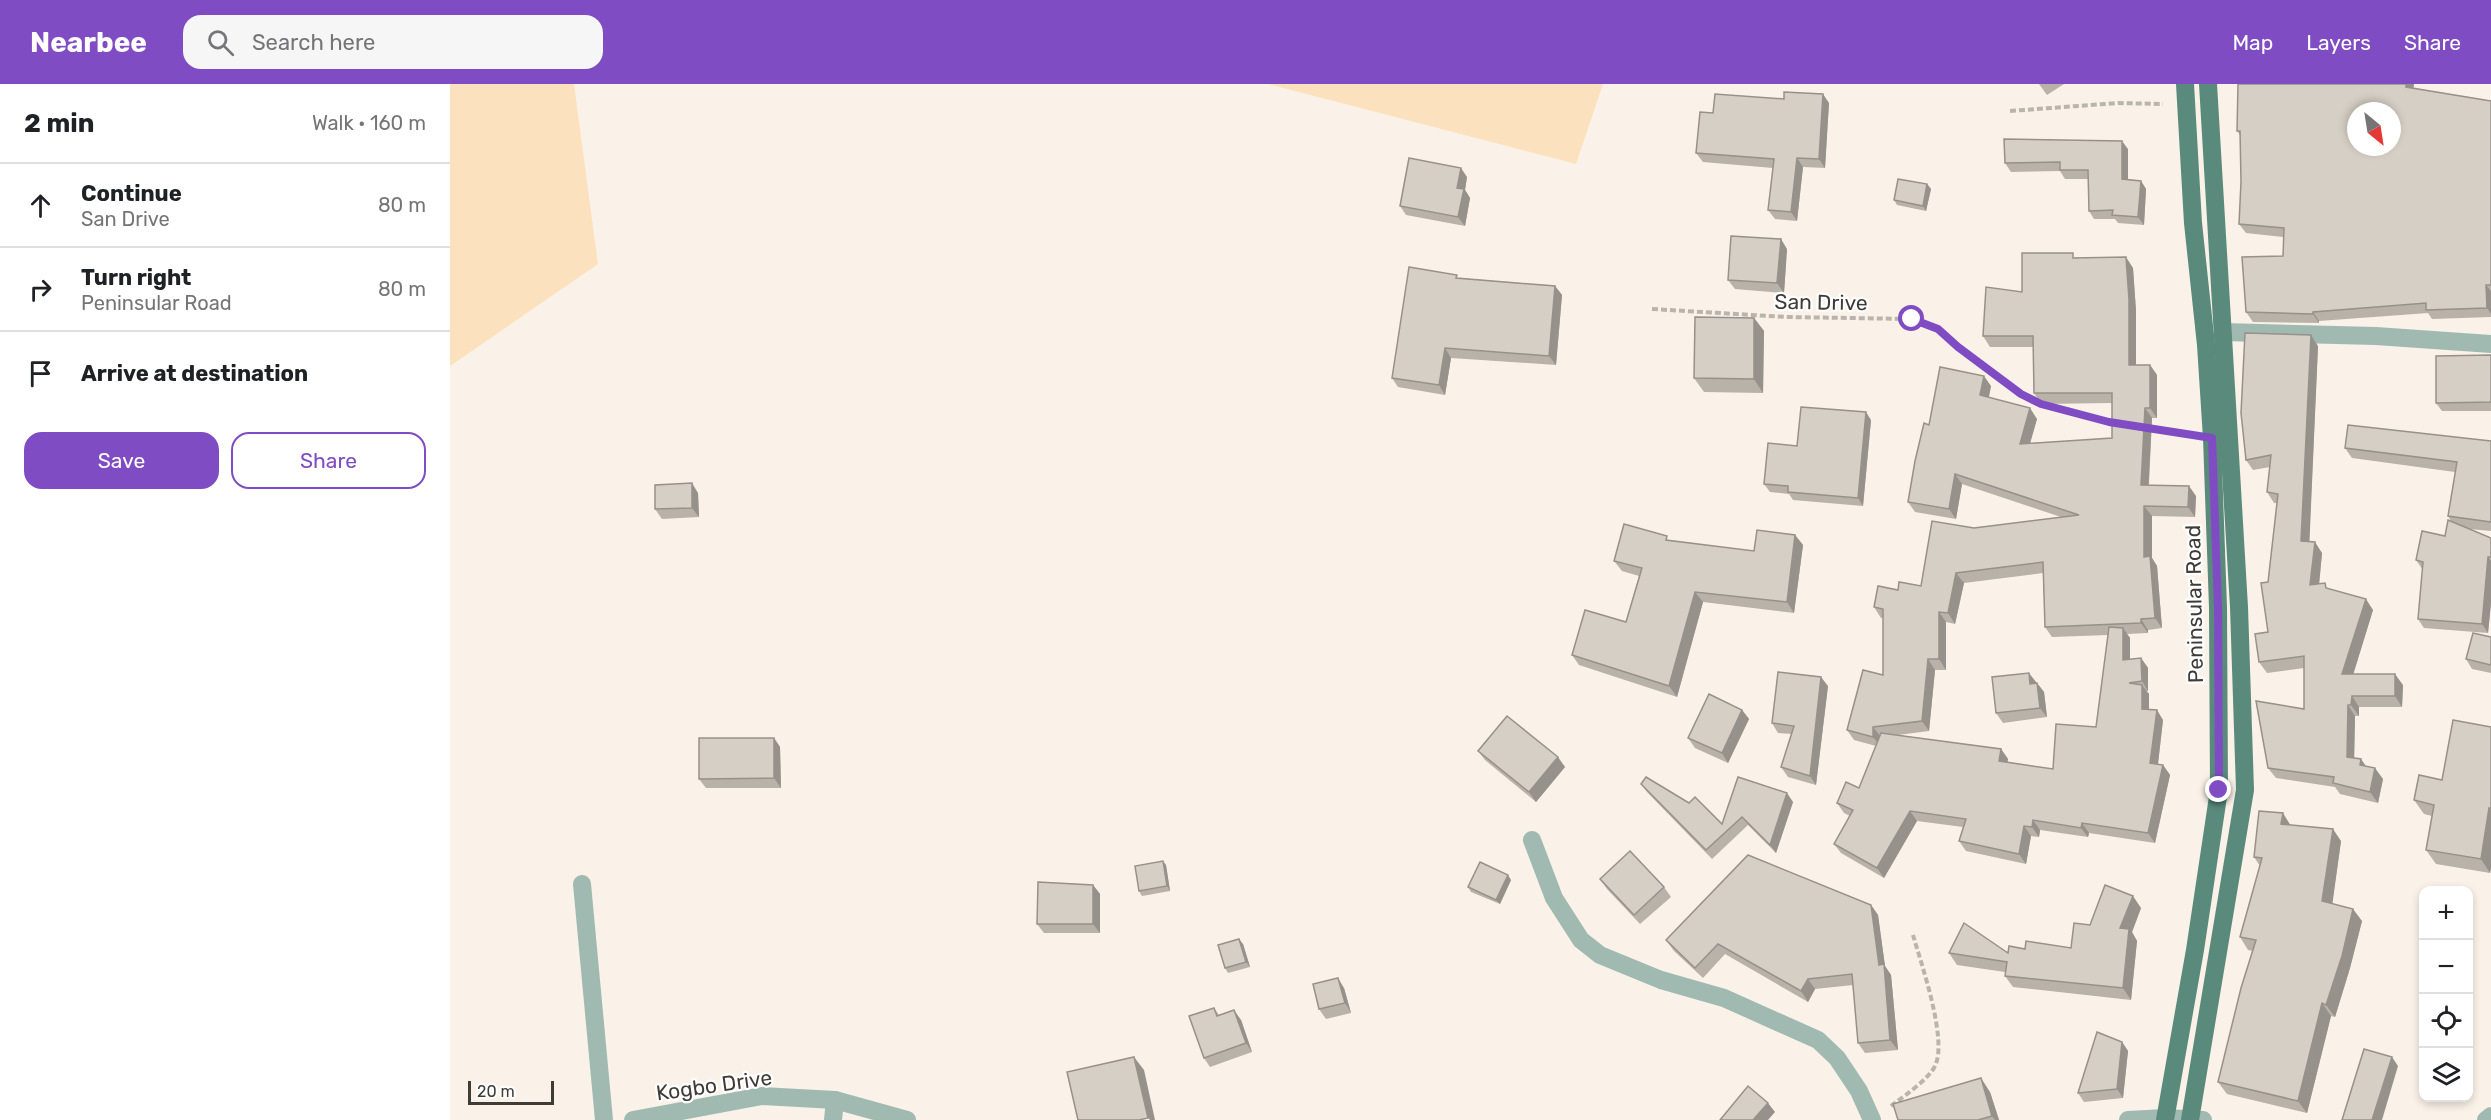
<!DOCTYPE html>
<meta charset="utf-8">
<style>
:root{--surface:#fff;--page:#f6f6f6;--text:#202124;--muted:#757577;--line:#e0e0e0;--accent:#804cc4}
body{margin:0;font-family:Rubik,sans-serif;background:var(--page);color:var(--text)}
.controls{position:absolute;right:18px;bottom:18px;display:grid;overflow:hidden;border-radius:12px;box-shadow:0 3px 9px #0003}
.controls button{width:54px;height:54px;display:grid;place-items:center;padding:0;border:0;border-bottom:2px solid var(--line);background:var(--surface);color:var(--text);font:30px sans-serif}
.compass{position:absolute;left:1897px;top:18px;width:54px;height:54px;border-radius:50%;background:var(--surface);box-shadow:0 3px 9px #0003;rotate:150deg}
.scale{position:absolute;left:18px;bottom:15px;width:86px;box-sizing:border-box;padding-left:6px;border:3px solid #3f3c38;border-top:0;font-size:16px;line-height:21px;white-space:nowrap;color:#3f3c38;-webkit-text-stroke:4px #fff;paint-order:stroke}
.stop{position:absolute;width:18px;height:18px;margin:-14px;border:4px solid #804cc4;border-radius:50%;background:#fff}
.stop.end{background:#804cc4;border-color:#fff;box-shadow:0 2px 6px #0008}
.list{margin:0;padding:0;list-style:none}
h2{display:flex;justify-content:space-between;align-items:center;height:78px;margin:0;padding:0 24px;font-size:26px}
h2 small{font-size:20px;font-weight:400;color:var(--muted)}
.list li{display:grid;grid-template-columns:39px 1fr auto;gap:18px;align-items:center;box-sizing:border-box;height:84px;padding:0 24px;border-top:2px solid var(--line)}
.list b{display:block;font-size:22px;white-space:nowrap}
.list p{margin:0;font-size:20px;white-space:nowrap;color:var(--muted)}
.list em{font-size:20px;font-style:normal;color:var(--muted)}
.actions{display:flex;gap:12px;padding:18px 24px}
.actions a{flex:1;padding:14px 0;border:2px solid var(--accent);border-radius:18px;text-align:center;font-size:21px;color:var(--accent)}
.actions .main{background:var(--accent);color:#fff}
.icon{flex:none;width:33px;height:33px;fill:none;stroke:currentColor;stroke-width:2;stroke-linecap:round;stroke-linejoin:round}
.map{position:relative;flex:none;width:2041px;height:1036px;overflow:hidden}
header{display:flex;align-items:center;gap:36px;box-sizing:border-box;height:84px;padding:0 30px;background:var(--accent);color:#fff}
header strong{font-size:28px}
nav{display:flex;gap:33px;margin-inline-start:auto;font-size:21px}
.search{width:420px;height:54px;background:var(--page);display:flex;align-items:center;gap:15px;box-sizing:border-box;padding:0 21px;border-radius:18px;color:var(--muted);font-size:22px}
main{display:flex}
aside{flex:1;background:var(--surface)}
.map>svg:first-child{display:block}
</style>
<header>
<strong>Nearbee</strong>
<div class="search"><svg class="icon" aria-label="search" viewBox="0 0 24 24"><circle cx="10" cy="10" r="6"/><path d="M15 15l6 6"/></svg>Search here</div>
<nav><a>Map</a><a>Layers</a><a>Share</a></nav>
</header>
<main>
<aside>
<h2>2 min<small>Walk · 160 m</small></h2>
<ul class="list">
<li><svg class="icon" aria-label="ahead" viewBox="0 0 24 24"><path d="M12 20V5M6 11l6-6 6 6"/></svg><div><b>Continue</b><p>San Drive</p></div><em>80 m</em></li>
<li><svg class="icon" aria-label="right" viewBox="0 0 24 24"><path d="M7 20v-9h11M14 6l5 5-5 5"/></svg><div><b>Turn right</b><p>Peninsular Road</p></div><em>80 m</em></li>
<li><svg class="icon" aria-label="arrive" viewBox="0 0 24 24"><path d="M6 21V4h12l-3 4 3 4H6"/></svg><div><b>Arrive at destination</b></div></li>
</ul>
<div class="actions"><a class="main">Save</a><a>Share</a></div>
</aside>
<div class="map">
<svg width="2041" height="1036" viewBox="0 0 2041 1036">
<rect width="100%" height="100%" fill="#faf2e8"/>
<g fill="#fce1be">
<path d="M0 0H124L148 180 0 282Z"/>
<path d="M818 0H1153L1126 80Z"/>
</g>
<g fill="none" stroke-linecap="round" stroke-linejoin="round">
<g stroke="#bab4ac" stroke-width="4" stroke-dasharray="6 3" stroke-linecap="butt">
<path d="M1560 27 1668 19 1713 20"/>
<path d="M1202 225 1336 233 1462 235 1487 245 1507 263 1571 310 1591 320 1666 339"/>
<path d="M1697 344 1740 351"/>
<path d="M1441 1022C1454 1012 1478 996 1485 982 1498 956 1471 879 1463 851"/>
</g>
<g stroke="#a0bab2" stroke-width="18">
<path d="M1773 248 1926 252 2041 260"/>
<path d="M1082 756 1104 814 1131 856 1150 871 1211 896 1274 914 1368 956 1387 974 1409 1007 1422 1036"/>
<path d="M132 800 154 1036"/>
<path d="M183 1036 312 1012 385 1016 457 1036"/>
<path d="M383 1036 385 1016"/>
<path d="M1678 1036 1715 1034 1753 1036"/>
<path d="M2036 1036 2041 1032"/>
</g>
<g stroke="#598a7b" stroke-width="18">
<path d="M1715 1036 1745 866 1769 706 1768 523 1762 354 1756 261 1743 139 1735 0"/>
<path d="M1740 1036 1795 706 1789 523 1758 0"/>
</g>
</g>
<g fill="#b8b2a9" fill-rule="evenodd">
<path d="M1589 0H1614L1597 11Z"/>
<path d="M1788 0H1964L1963 5 2041 17V233L1982 235 1978 229 1869 237V239L1803 238 1796 228 1833 172V153L1796 149 1789 140 1791 98 1790 51 1787 47Z"/>
<path d="M1379 19 1375 84 1353 83 1347 137 1325 135 1318 126 1323 84 1253 78 1246 69 1263 29Z"/>
<path d="M1678 65V96L1691 97 1696 105 1694 141 1668 139 1665 135H1644L1639 127 1638 95H1615L1610 87 1561 88 1555 79Z"/>
<path d="M1017 93 1015 106 1020 114 1015 142 956 131 950 122Z"/>
<path d="M1477 100 1481 105 1476 127 1447 121 1444 116Z"/>
<path d="M1337 165 1334 209 1285 205 1278 196Z"/>
<path d="M1626 174 1683 184 1686 227V281H1700L1707 291V334H1702L1699 401 1746 412 1745 433 1702 432V474L1707 482 1712 544 1698 546V549L1677 550 1680 554V575L1691 574 1698 584V607H1696L1699 610V625L1713 636 1708 680 1713 681 1720 691 1705 759 1639 749 1638 753 1590 746 1589 753 1581 752 1576 780 1516 767 1509 757 1513 743 1467 737 1434 794 1391 769 1384 760 1400 732 1394 729 1387 719 1409 704 1426 662 1404 656 1397 646 1433 591V534H1431L1424 523 1448 506 1471 502 1524 444 1611 433 1512 400 1506 435 1465 428 1458 418 1479 341 1541 302 1539 313 1587 335 1580 359 1662 354V319L1591 320 1584 309 1583 263H1540L1533 252 1572 208ZM1593 489 1595 543 1602 553 1658 551 1646 643 1603 685 1557 678 1558 675 1551 665 1448 651 1479 647 1485 586H1496V538L1505 540 1514 499Z"/>
<path d="M1009 194 1105 202 1112 211 1106 281 1001 274 995 311 948 303 942 294Z"/>
<path d="M1304 234 1314 247 1313 309 1254 308 1244 294Z"/>
<path d="M1868 262 1859 458 1872 469 1869 500 1923 526 1903 590 1953 601 1952 623H1909V632H1905L1904 674 1933 695 1928 719 1890 710 1885 703 1826 694 1818 684 1854 625V584L1817 589 1809 578 1818 548V498L1827 419H1824L1817 408 1820 383 1803 386 1796 376Z"/>
<path d="M2041 271V327H1992L1986 319Z"/>
<path d="M1421 336 1413 422 1343 416 1339 410 1320 408 1314 400 1347 362Z"/>
<path d="M2041 357V447L2019 445 2041 454V519L2038 549 1974 544 1968 535 1973 486 1966 476 1995 452 2001 437 1998 432 2005 388 1902 374 1895 364Z"/>
<path d="M248 409 249 433 212 435 205 425Z"/>
<path d="M1345 451 1353 461 1344 529 1253 518 1227 613 1129 581 1122 571 1176 538 1189 492 1172 487 1164 477 1220 457 1304 467Z"/>
<path d="M2041 553V589L2022 585 2016 575Z"/>
<path d="M1586 598 1594 608 1597 633 1553 639 1546 629Z"/>
<path d="M1378 602 1366 701 1338 693 1331 683 1342 650 1328 649 1322 639Z"/>
<path d="M1292 626 1299 635 1278 679 1245 664 1238 654Z"/>
<path d="M2041 643V784L2040 789 1986 780 1976 766 1982 732 1974 730 1964 716 1992 696Z"/>
<path d="M324 654 330 663 331 704H256L249 695Z"/>
<path d="M1028 667 1115 683 1086 718 1035 676Z"/>
<path d="M1288 693 1343 718 1326 769 1298 741 1262 775 1197 708 1191 700 1272 740Z"/>
<path d="M1841 741 1891 757 1882 820 1912 837 1900 884 1885 933 1881 932 1857 1029 1777 1010 1768 998 1803 867 1798 866 1790 853 1810 782 1804 773Z"/>
<path d="M716 781 720 807 692 812 689 807Z"/>
<path d="M1150 795 1214 803 1221 813 1190 840 1157 805Z"/>
<path d="M1061 796 1050 820 1021 808 1018 803Z"/>
<path d="M643 801 650 810V849H594L587 840Z"/>
<path d="M1421 821 1428 831 1435 882 1441 891 1448 966 1415 969 1408 959 1403 901 1365 905 1358 918 1275 870 1253 894 1224 867 1216 856Z"/>
<path d="M1691 824 1682 848 1687 857 1681 916 1563 903 1555 892V888L1507 881 1499 869H1558L1575 865 1621 864 1640 841Z"/>
<path d="M793 860 800 883 778 889 775 884Z"/>
<path d="M894 904 901 929 876 935 869 925Z"/>
<path d="M764 924 769 931 791 936 802 968 760 983 754 974Z"/>
<path d="M1672 958 1678 967 1673 1014 1634 1018 1628 1009Z"/>
<path d="M1540 1008 1549 1036H1448Z"/>
</g>
<g fill="#96918a">
<path d="M1956 0H1964L1962 13 1956 3Z"/>
<path d="M1373 10 1379 19 1375 84 1369 75Z"/>
<path d="M1672 57 1678 65V103L1672 95Z"/>
<path d="M1347 74 1353 83 1347 137 1341 128Z"/>
<path d="M1011 84 1017 93 1015 106 1020 114 1015 142 1008 133 1007 104Z"/>
<path d="M1691 97 1696 105 1694 141 1688 133Z"/>
<path d="M1477 100 1481 105 1476 127 1473 122Z"/>
<path d="M1331 155 1337 165 1334 209 1327 199Z"/>
<path d="M1676 173 1683 184 1686 227V291L1679 281Z"/>
<path d="M2036 201 2041 207V230L2037 224Z"/>
<path d="M1105 202 1112 211 1106 281 1099 272Z"/>
<path d="M1863 228 1869 237V239L1863 230Z"/>
<path d="M1304 234 1314 247 1313 309 1304 295Z"/>
<path d="M1861 251 1868 262 1859 468 1851 457Z"/>
<path d="M995 264 1001 274 995 311 989 301Z"/>
<path d="M1700 281 1707 291V334L1700 324Z"/>
<path d="M1534 292 1541 302 1537 321 1530 311Z"/>
<path d="M1580 324 1587 335 1577 370 1570 360Z"/>
<path d="M1695 324 1702 334 1698 411 1691 401Z"/>
<path d="M1416 328 1421 336 1413 422 1408 414Z"/>
<path d="M1505 390 1512 400 1506 435 1499 425Z"/>
<path d="M242 399 248 409 249 433 242 424Z"/>
<path d="M1739 402 1746 412 1745 433 1738 423Z"/>
<path d="M1694 422 1702 432V474L1707 482 1712 544 1705 534 1694 473Z"/>
<path d="M1345 451 1353 461 1344 529 1337 518Z"/>
<path d="M1865 458 1872 469 1868 512 1860 501Z"/>
<path d="M2038 473 2041 477V519L2038 549 2032 540Z"/>
<path d="M1506 489 1514 499 1505 540 1498 529Z"/>
<path d="M1245 508 1253 518 1227 613 1219 602Z"/>
<path d="M1916 515 1923 526 1900 601 1892 590Z"/>
<path d="M1489 528 1496 538V586L1489 575Z"/>
<path d="M1691 535 1698 546V549L1691 539Z"/>
<path d="M1673 544 1680 554V586L1673 576Z"/>
<path d="M1691 574 1698 584V607L1692 597Z"/>
<path d="M1478 575 1485 586 1479 647 1472 637Z"/>
<path d="M1579 589 1586 598 1587 609 1580 600Z"/>
<path d="M1945 590 1953 601 1952 623 1945 612Z"/>
<path d="M1371 593 1378 602 1366 701 1360 692Z"/>
<path d="M1587 599 1594 608 1597 633 1590 624Z"/>
<path d="M1692 601 1699 610V634L1692 625Z"/>
<path d="M1902 612 1909 623V632L1901 621Z"/>
<path d="M1898 621 1905 632 1904 684 1897 673Z"/>
<path d="M1292 626 1299 635 1278 679 1272 669Z"/>
<path d="M1707 626 1713 636 1707 688 1700 679Z"/>
<path d="M1423 643 1431 653V663L1423 653Z"/>
<path d="M324 654 330 663 331 704 324 694Z"/>
<path d="M1551 665 1558 675 1556 687 1549 677Z"/>
<path d="M1108 673 1115 683 1086 718 1079 708Z"/>
<path d="M1911 675 1918 685 1910 681Z"/>
<path d="M1713 681 1720 691 1705 759 1698 749Z"/>
<path d="M1925 684 1933 695 1928 719 1920 708Z"/>
<path d="M1337 709 1343 718 1326 769 1320 761Z"/>
<path d="M2039 724 2041 727V784L2040 789 2031 775Z"/>
<path d="M1460 727 1467 737 1434 794 1427 784Z"/>
<path d="M1833 729 1841 742 1831 740Z"/>
<path d="M1583 736 1590 746 1589 753 1582 743Z"/>
<path d="M1632 739 1639 749 1638 753 1631 744Z"/>
<path d="M1574 742 1581 752 1576 780 1569 770Z"/>
<path d="M1883 745 1891 757 1881 830 1872 817Z"/>
<path d="M713 777 716 781 720 807 717 802Z"/>
<path d="M1058 791 1061 796 1050 820 1046 816Z"/>
<path d="M643 801 650 810V849L643 840Z"/>
<path d="M1683 812 1691 824 1682 848 1687 857 1681 916 1673 904 1670 844Z"/>
<path d="M1421 821 1428 831 1435 882 1441 891 1448 966 1440 956Z"/>
<path d="M1903 825 1912 837 1900 884 1885 933 1876 921Z"/>
<path d="M789 855 793 860 800 883 796 878Z"/>
<path d="M888 894 894 904 901 929 895 919Z"/>
<path d="M1358 895 1365 905 1358 918 1351 907Z"/>
<path d="M1872 919 1881 932 1857 1029 1848 1017Z"/>
<path d="M784 926 791 936 802 968 796 959Z"/>
<path d="M1672 958 1678 967 1673 1014 1667 1005Z"/>
<path d="M684 973 694 986 705 1036H700L698 1034Z"/>
<path d="M1942 973 1948 982 1932 1036H1922Z"/>
<path d="M1531 994 1540 1008 1549 1036H1545L1542 1032Z"/>
<path d="M1318 1019 1325 1028 1318 1036H1303Z"/>
</g>
<g fill="#d6cfc5" stroke="#96918a" stroke-width="1.5" fill-rule="evenodd">
<path d="M1788 0H1956V3L2041 17V201H2036L2037 224 1976 226V219L1863 228V230L1796 228 1792 173 1833 172 1834 144 1789 140 1791 98 1790 47H1787ZM1906 27H1942V63H1906Z"/>
<path d="M1334 8 1373 10 1369 75 1347 74 1341 128 1318 126 1324 75 1246 69 1250 28 1263 29 1265 10 1334 15Z"/>
<path d="M1554 55 1672 57V95L1691 97 1688 133 1662 131 1663 126 1639 127 1638 86H1610V78L1555 79Z"/>
<path d="M959 74 1011 84 1007 104 1014 105 1008 133 950 122Z"/>
<path d="M1448 95 1477 100 1473 122 1444 116Z"/>
<path d="M1281 152 1331 155 1327 199 1278 196Z"/>
<path d="M1572 169H1623V174L1676 173 1679 216V281H1700V324H1695L1691 401 1739 402 1738 423 1694 422V473L1700 472 1705 534 1691 535V539L1595 543 1593 478 1506 489 1498 529 1489 528V575H1478L1472 637 1423 643V653L1397 646 1413 586 1433 591V525L1424 523 1428 502 1448 506 1449 498 1471 502 1482 437 1524 444 1629 431 1505 390 1499 425 1458 418 1465 377 1474 339 1479 341 1490 283 1534 292 1530 311 1580 324 1570 360 1662 354V309H1584L1583 252H1533L1536 203 1572 208Z"/>
<path d="M959 183 1007 191 1006 194 1105 202 1099 272 995 264 989 301 942 294Z"/>
<path d="M1245 233 1304 234V295L1244 294Z"/>
<path d="M1795 249 1861 251 1851 457 1865 458 1860 501 1875 499 1876 504 1916 515 1892 590H1945V612H1902L1901 621H1898L1897 673 1911 675 1910 681 1925 684 1920 708 1883 699 1884 693 1818 684 1806 617 1854 625V572L1809 578 1805 550 1818 548 1811 499 1818 498 1828 410 1817 408 1821 371 1796 376 1791 329Z"/>
<path d="M2041 271V318L1986 319V272Z"/>
<path d="M1351 323 1416 328 1408 414 1338 408V402L1314 400 1318 359 1347 362Z"/>
<path d="M1898 341 2041 357V438L1998 432 2007 378 1895 364Z"/>
<path d="M242 399V424L205 425V401Z"/>
<path d="M1998 436 2041 454V473H2038L2032 540 1968 535 1973 478 1966 476 1972 447 1995 452Z"/>
<path d="M1174 440 1217 452 1216 456 1304 467 1307 446 1345 451 1337 518 1245 508 1219 602 1122 571 1135 526 1176 538 1192 484 1164 477Z"/>
<path d="M1659 543 1673 544V576L1691 574 1692 597 1679 599 1692 601V625L1707 626 1700 679 1713 681 1698 749 1632 739 1631 744 1583 736 1582 743 1574 742 1569 770 1509 757 1516 735 1460 727 1427 784 1384 760 1403 726 1387 719 1396 698 1409 704 1431 649 1551 665 1549 677 1603 685 1606 640 1646 643Z"/>
<path d="M2023 549 2041 553V581L2016 575Z"/>
<path d="M1328 588 1371 593 1360 692 1331 683 1344 642 1322 639Z"/>
<path d="M1579 589 1580 600 1587 599 1590 624 1546 629 1542 593Z"/>
<path d="M1259 610 1292 626 1272 669 1238 654Z"/>
<path d="M1057 632 1108 673 1079 708 1028 667Z"/>
<path d="M2003 636 2041 643V725L2039 724 2031 775 1976 766 1984 721 1964 716 1969 691 1992 696Z"/>
<path d="M249 654H324V694L249 695Z"/>
<path d="M1196 693 1239 719 1245 713 1272 740 1288 693 1337 709 1320 761 1292 733 1256 766 1191 700Z"/>
<path d="M1809 727 1833 729 1831 740 1883 745 1872 817 1903 825 1892 872 1876 921 1872 919 1848 1017 1768 998 1791 904 1806 856 1790 853 1812 774 1804 773Z"/>
<path d="M1180 767 1214 803 1184 831 1150 795Z"/>
<path d="M1298 771 1421 821 1429 881 1434 880 1440 956 1408 959 1402 890 1358 895 1351 907 1268 860 1245 884 1216 856Z"/>
<path d="M713 777 717 802 689 807 685 782Z"/>
<path d="M1030 778 1058 791 1046 816 1018 803Z"/>
<path d="M588 798 643 801V840H587Z"/>
<path d="M1655 801 1683 812 1670 844 1679 845 1673 904 1555 892 1557 878 1499 869 1514 839 1558 869 1559 862 1575 865 1576 857 1621 864 1624 839 1640 841Z"/>
<path d="M789 855 796 878 775 884 768 861Z"/>
<path d="M888 894 895 919 869 925 863 900Z"/>
<path d="M764 924 767 932 784 926 796 959 754 974 739 932Z"/>
<path d="M1647 948 1672 958 1667 1005 1628 1009Z"/>
<path d="M1914 965 1942 973 1922 1036H1892Z"/>
<path d="M684 973 698 1034 689 1036H628L617 988Z"/>
<path d="M1531 994 1542 1032 1528 1036H1448L1443 1020Z"/>
<path d="M1298 1002 1318 1019 1303 1036H1270Z"/>
</g>
<g fill="none" stroke-linecap="round" stroke-linejoin="round">
<path stroke="#804cc4" stroke-width="8" d="M1462 235 1488 245 1508 263 1571 310 1591 320 1659 338 1762 354 1768 523 1769 706"/>
</g>
<g text-anchor="middle" dominant-baseline="central" stroke-width="4.5" stroke-linejoin="round" paint-order="stroke">
<g font-size="21" fill="#3f3c38" stroke="#fff">
<text transform="translate(1371 218) rotate(1)">San Drive</text>
<text transform="translate(1744 520) rotate(-91)">Peninsular Road</text>
<text transform="translate(264 1001) rotate(-8)">Kogbo Drive</text>
</g>
</g>
</svg>
<div class="controls">
<button>+</button>
<button>−</button>
<button><svg class="icon" aria-label="locate" viewBox="0 0 24 24"><circle cx="12" cy="12" r="6"/><path d="M12 2v4M12 18v4M2 12h4M18 12h4"/></svg></button>
<button><svg class="icon" aria-label="layers" viewBox="0 0 24 24"><path d="M12 4l9 5-9 5-9-5zM3 14l9 5 9-5"/></svg></button>
</div>
<svg class="compass" viewBox="-18 -18 36 36"><path d="M0-13l5 13h-10z" fill="#e53935"/><path d="M0 13l5-13h-10z" fill="#757577"/></svg>
<div class="scale">20 m</div>
<div class="stop" style="left:1462px;top:235px"></div>
<div class="stop end" style="left:1769px;top:706px"></div>
</div>
</main>
